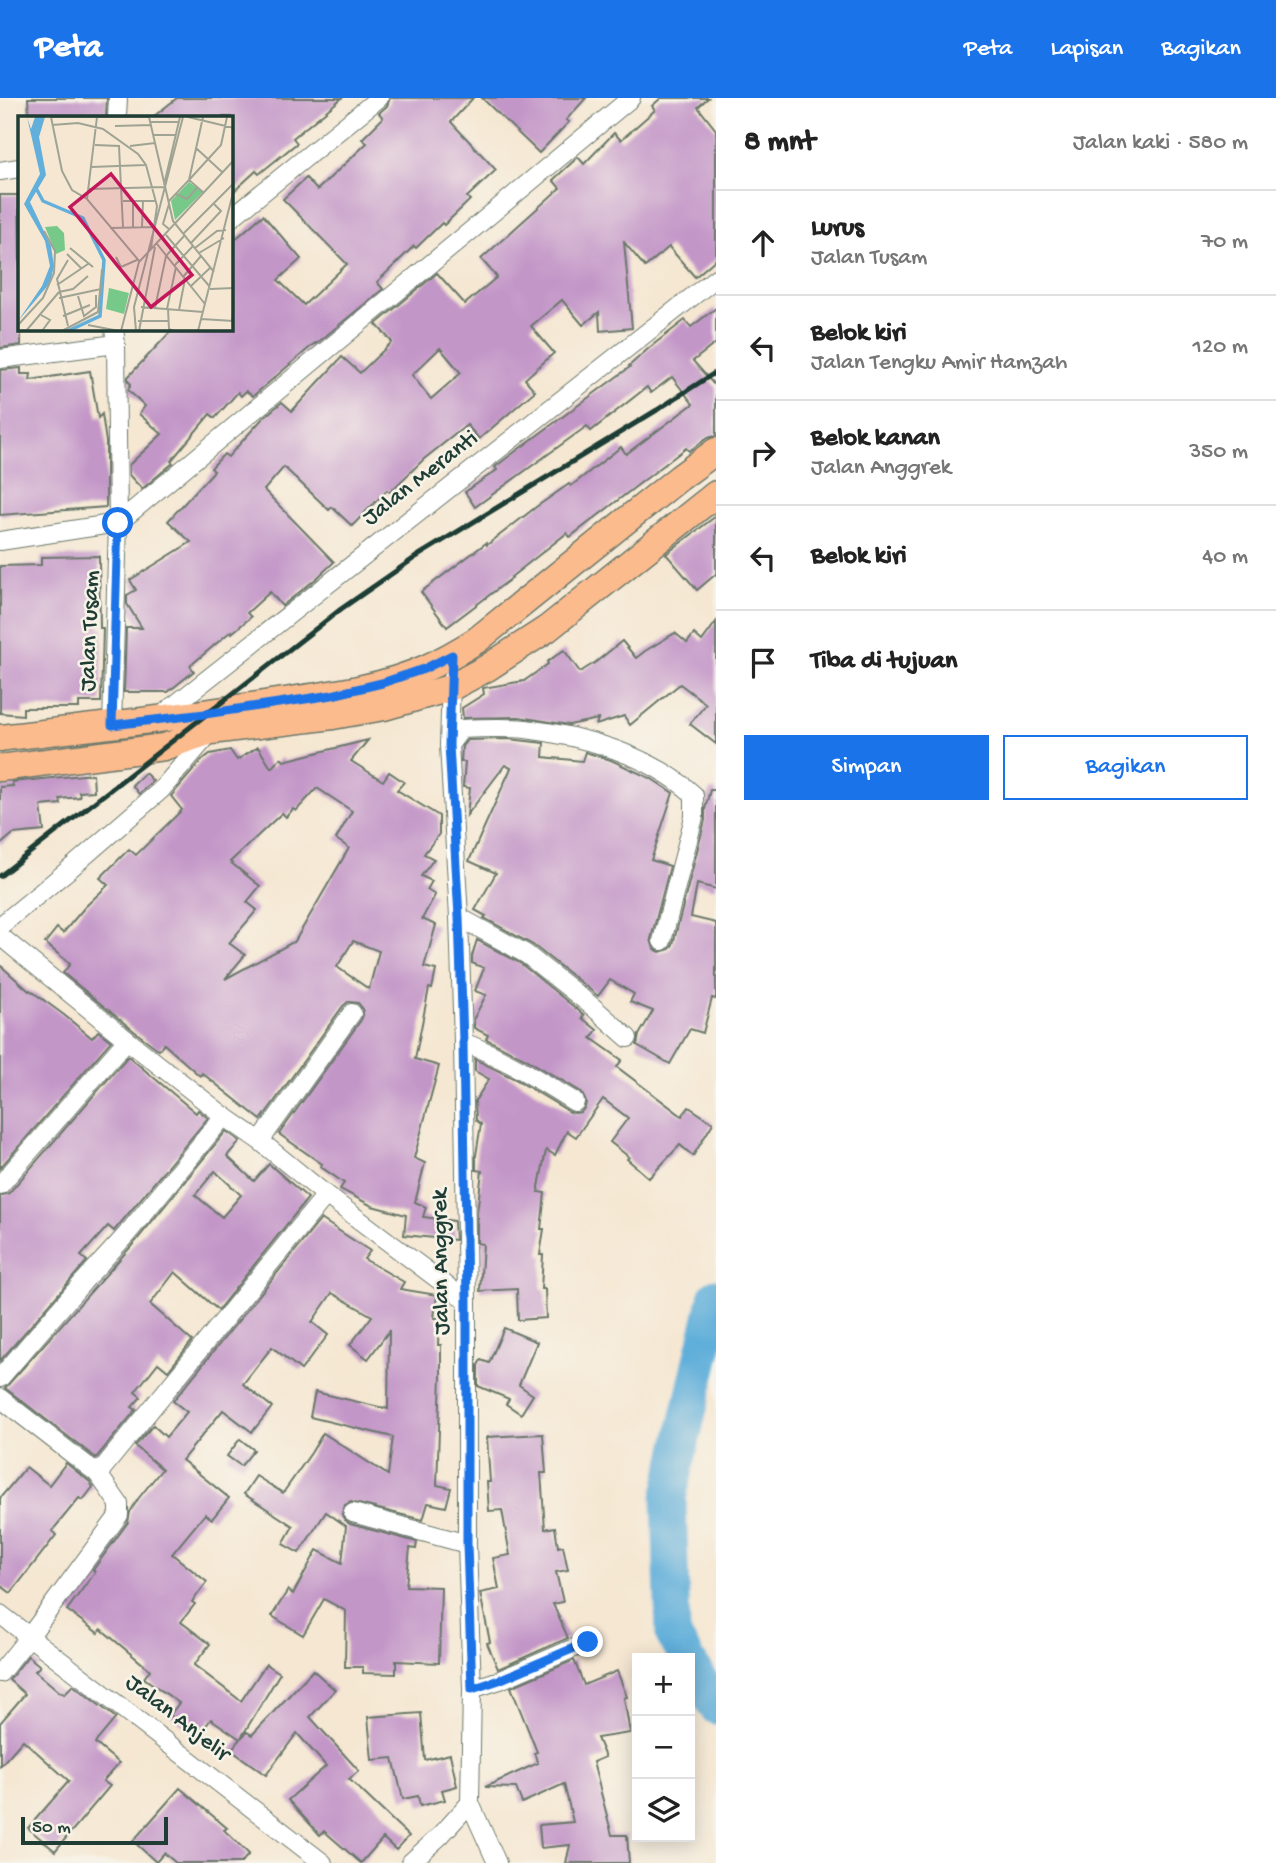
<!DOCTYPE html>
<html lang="id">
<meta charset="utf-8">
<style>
:root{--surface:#fff;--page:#f2f2f2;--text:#222;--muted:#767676;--line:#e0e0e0;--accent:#1a73e8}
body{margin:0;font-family:"Gochi Hand",sans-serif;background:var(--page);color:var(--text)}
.controls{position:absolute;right:21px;bottom:21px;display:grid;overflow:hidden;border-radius:0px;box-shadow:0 4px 18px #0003}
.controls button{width:63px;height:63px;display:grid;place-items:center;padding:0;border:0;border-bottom:2px solid var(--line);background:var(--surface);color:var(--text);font:35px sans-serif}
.scale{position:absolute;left:21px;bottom:18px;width:147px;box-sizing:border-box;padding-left:7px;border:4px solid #1f3d34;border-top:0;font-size:19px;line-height:24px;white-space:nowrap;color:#1f3d34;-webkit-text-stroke:5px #f7f3e8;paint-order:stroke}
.stop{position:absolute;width:21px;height:21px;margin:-16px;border:5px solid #1a73e8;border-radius:50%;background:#fff}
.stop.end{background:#1a73e8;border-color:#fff;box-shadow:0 2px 7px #0008}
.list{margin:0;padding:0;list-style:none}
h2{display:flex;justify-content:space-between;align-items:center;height:91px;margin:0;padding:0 28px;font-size:30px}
h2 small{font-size:23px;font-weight:400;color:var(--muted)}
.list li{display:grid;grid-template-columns:46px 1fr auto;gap:21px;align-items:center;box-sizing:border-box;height:105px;padding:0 28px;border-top:2px solid var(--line)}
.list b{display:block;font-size:26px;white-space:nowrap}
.list p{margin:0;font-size:23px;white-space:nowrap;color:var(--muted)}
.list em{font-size:23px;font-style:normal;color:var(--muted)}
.actions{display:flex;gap:14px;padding:21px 28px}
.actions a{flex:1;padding:16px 0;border:2px solid var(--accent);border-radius:0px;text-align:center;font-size:24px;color:var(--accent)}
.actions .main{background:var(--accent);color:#fff}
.icon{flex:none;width:38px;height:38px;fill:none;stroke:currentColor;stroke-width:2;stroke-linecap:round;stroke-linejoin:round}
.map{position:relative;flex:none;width:716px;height:1765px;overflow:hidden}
header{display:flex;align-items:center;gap:42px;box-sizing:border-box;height:98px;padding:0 35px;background:var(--accent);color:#fff}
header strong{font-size:33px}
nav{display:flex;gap:38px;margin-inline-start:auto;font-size:24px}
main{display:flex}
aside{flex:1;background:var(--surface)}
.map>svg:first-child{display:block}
</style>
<header>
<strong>Peta</strong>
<nav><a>Peta</a><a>Lapisan</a><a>Bagikan</a></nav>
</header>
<main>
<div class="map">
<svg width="716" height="1765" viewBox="0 0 716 1765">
<rect width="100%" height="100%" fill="#f7f3e8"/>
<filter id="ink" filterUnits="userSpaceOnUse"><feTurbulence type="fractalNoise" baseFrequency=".0143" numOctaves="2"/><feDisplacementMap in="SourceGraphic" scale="14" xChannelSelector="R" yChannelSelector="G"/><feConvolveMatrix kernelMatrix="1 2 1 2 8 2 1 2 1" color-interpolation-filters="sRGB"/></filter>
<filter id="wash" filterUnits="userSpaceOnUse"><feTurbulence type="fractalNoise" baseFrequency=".00686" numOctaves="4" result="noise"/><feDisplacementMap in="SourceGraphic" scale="28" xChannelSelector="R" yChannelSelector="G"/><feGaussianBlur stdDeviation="1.57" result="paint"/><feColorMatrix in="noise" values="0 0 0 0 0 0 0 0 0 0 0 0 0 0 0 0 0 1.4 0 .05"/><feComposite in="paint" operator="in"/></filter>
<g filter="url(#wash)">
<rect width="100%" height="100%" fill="#f5e7d2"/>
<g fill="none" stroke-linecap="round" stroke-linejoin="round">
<g stroke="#61afda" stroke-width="35">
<path d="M687 1560 673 1537 669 1400 716 1198"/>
<path d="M690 1565 716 1609"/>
</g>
</g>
<g id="blocks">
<g fill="#c396c8" fill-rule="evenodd">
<path d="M28 0H107L106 19H29Z"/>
<path d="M177 0H342L293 40 297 45 259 76 256 73 231 96V19H153Z"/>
<path d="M390 0H473L451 24 496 72 467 99 470 102 444 127 442 125 416 150 414 148 377 184 383 191 316 246 315 245 253 298 246 293 241 298 238 294 215 320 210 316 171 363 173 365 142 391 129 377V367L162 336 139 316 145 308 128 292 131 286 128 283V279L173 231H231V145L263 117 301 161 278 182 304 207 347 166 283 101 306 80 317 92 367 45 362 41 383 20 379 15 387 8Z"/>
<path d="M482 0H586L566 22 569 24 539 55Z"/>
<path d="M661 0H708L698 9 716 32V161L695 179 669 149 645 169 624 144 632 230 600 233 599 214 583 227 562 202 531 228 554 255 525 281 535 293 479 341 467 327 424 361 390 394 387 392 352 428 332 409 329 412 284 369 264 392 334 464 317 480 282 508 270 494 247 515 251 519 232 535 231 533 190 568 194 573 168 594H124L126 530H142L127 506V497L136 492 130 482 191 444 168 423 214 373 211 370 224 356 228 359 263 320 282 304 292 313 342 259 360 275 392 244 376 226 437 175 465 206 497 179 481 161 560 90 553 82 578 59 584 66 614 35 621 42 655 12 652 8ZM440 250 461 275 431 301 412 277Z"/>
<path d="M0 97H19L21 247 0 250Z"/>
<path d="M716 210V245L693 263 716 289V338L707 340 689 353 686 350 570 439 567 435 511 479 512 480 447 529 421 494 486 445 487 447 536 409 569 386 571 388 621 349 626 356 693 306 672 279 651 295 647 289 591 333 587 328 475 409 465 394 497 372 495 369 508 359 630 269 629 268 649 250 685 222 691 229Z"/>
<path d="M21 270V276H31L30 282 90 273 98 320 102 316 106 344V409L0 417V272Z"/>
<path d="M716 418V476L697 492 666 456Z"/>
<path d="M99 458 100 530H103L101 604H79V610H23V617L0 615V468L41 467V459Z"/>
<path d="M716 524V646L690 626 706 606 680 586 630 627 624 618 596 627 598 621 569 627 519 619 463 620 462 610 484 596 483 590 524 583 548 566 547 564 564 552 580 574 596 564 622 543 636 560 645 553 675 535 687 545 694 536 702 543Z"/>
<path d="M509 641 544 645 543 659 582 663 585 654 611 662 652 681 673 695 651 762 670 768 651 841 654 851 660 854 670 851 673 846 705 722V711L710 692H716V791L697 786 691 819 716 825V901L712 900 703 935 690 931 670 966 637 947 639 937 653 913 630 904 634 896 610 882 598 898 533 847 484 820 486 818 475 812 496 775 469 763 511 670 505 667 467 717 470 690 463 689 465 664H461L462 648 467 642Z"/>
<path d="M368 642 351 663 383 683 389 674 404 684 397 692 439 718V736L424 756 434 761 421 778 432 783 427 792 435 797 422 821 436 827 424 869 436 872 432 891 429 890 415 961 439 968 414 1060 425 1065 415 1104 426 1109 423 1119 454 1123 455 1142 404 1137 406 1117 372 1108 340 1091 344 1085 321 1069 322 1066 279 1036 361 922 363 917V911L358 905 348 904 343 908 261 1022 202 975 200 978 164 946 159 952 134 933 63 875 70 866 45 845 57 830 63 835 84 810 108 787 100 780 129 751 136 757 182 712 171 698 202 662 210 656 230 652 237 662 258 649 271 670 281 660 284 663ZM317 690 352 713 336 741 349 750 295 843 225 881 245 857 229 845 257 812 247 804 260 788 230 764 282 715 286 719 293 711 296 713ZM353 843 379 853 369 891 337 869Z"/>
<path d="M145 675 153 683 139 696 132 687Z"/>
<path d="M93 676 94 693 79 694 80 699 60 701 61 706 41 708 44 733 13 736 0 747V689L13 688 12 684Z"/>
<path d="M477 842 520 865 584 917 582 920 597 932 591 940 622 962 617 969 682 1018 689 1009 713 1025 693 1058 680 1047 649 1080 627 1061 629 1059 610 1044 628 1020 603 1001 576 1039 567 1033 555 1057 546 1052 538 1094 545 1095 541 1131H544L540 1157H543L541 1191H545L546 1220 518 1222 517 1191 480 1193 483 1146 477 1145V1115L482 1073 476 1072V1057L481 1026 476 1022 475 1003 489 981 475 973V961L515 981 570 1014 575 1015 581 1014 585 1009 586 1004 581 994 526 961 486 941 488 937 474 930V920L486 897 475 893 484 870 472 865V858Z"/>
<path d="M0 867 29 893 30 892 64 917 92 940 98 933 111 943 0 1070Z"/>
<path d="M128 958 196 1015 198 1012 208 1020 114 1133 108 1128 81 1158 87 1163 0 1263V1098L9 1095Z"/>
<path d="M226 1033 240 1043 227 1058 254 1083 269 1066 308 1100 218 1212 175 1174 150 1206 192 1243 168 1273 158 1265 135 1294 141 1299 132 1309 136 1312 96 1360 5 1290 135 1144ZM215 1073 241 1097 222 1119 195 1097Z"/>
<path d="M321 1121 370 1153 364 1161 404 1184 400 1191 437 1197 434 1220H439L438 1247H441V1277L437 1387 451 1390 446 1409 428 1405 423 1422 351 1404 345 1407 342 1417 345 1422 350 1426 417 1444 416 1451 410 1450 406 1488 441 1489 439 1565 396 1563V1576L363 1575V1569H345L346 1513 324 1501 303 1537 272 1518 288 1492 293 1496 317 1452 342 1465 346 1428 326 1414 299 1455 283 1446 293 1428 244 1396 256 1378 283 1395 311 1355 323 1335 388 1377 393 1339 310 1319 315 1294 388 1311 389 1233 368 1261 350 1247 372 1218 332 1195 312 1224 328 1237 301 1272 272 1249 243 1286 272 1309 252 1334 223 1312 182 1362 229 1400 212 1421 205 1416 172 1456 207 1484 192 1504 195 1506 181 1524 210 1546 194 1567 241 1603 266 1566 280 1575 241 1640 247 1634 252 1637 313 1572 335 1592 310 1619 359 1673 349 1681 409 1738 396 1752 383 1740 361 1765 324 1733 320 1737 288 1702 326 1668 297 1635 266 1677 231 1652 240 1641 211 1621 198 1638 170 1617 179 1605 144 1580 150 1572 101 1531 98 1535 67 1512 95 1474 93 1472 128 1424 130 1414 138 1401 162 1371 135 1348 153 1327 166 1339 187 1314 173 1303Z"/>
<path d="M504 1230 537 1244 519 1287 533 1297 521 1316 506 1306 509 1301 478 1288V1267L481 1262 489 1265Z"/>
<path d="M543 1336 546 1375H541L545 1431 555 1429 558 1449 563 1448 568 1472 556 1474 563 1504 553 1506 568 1540 498 1571 487 1545 490 1544 480 1495 499 1491 493 1460 510 1457 502 1412 489 1413 487 1384H490L487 1339Z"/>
<path d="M240 1341 254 1352 241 1368 227 1358Z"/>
<path d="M66 1365 90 1384 93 1389 83 1402 79 1400 52 1433 56 1437 11 1495 0 1487V1400L26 1369 49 1387Z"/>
<path d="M28 1558 40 1568 35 1573 61 1595 62 1594 64 1596 73 1587 116 1620 95 1645 119 1665 103 1683 110 1688 55 1753 28 1730 69 1683 23 1642 0 1668V1625L25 1596 9 1582Z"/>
<path d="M574 1562 584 1587 617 1573 627 1599 624 1600 630 1635 597 1640 605 1659 593 1664 612 1737H627L629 1765H566L570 1747 541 1750 539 1727 573 1724 564 1686 522 1705 516 1690 485 1689 538 1665 534 1655 537 1654 511 1589Z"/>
<path d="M421 1615 425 1662 450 1656 457 1688 442 1692 445 1702 420 1708 418 1698 403 1701 393 1660 372 1662 368 1619Z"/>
<path d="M180 1690 227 1730 224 1732 249 1756 241 1765H176L164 1755 156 1764 133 1743Z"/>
</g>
</g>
</g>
<g filter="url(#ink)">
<use href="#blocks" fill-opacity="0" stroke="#6a786b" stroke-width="2"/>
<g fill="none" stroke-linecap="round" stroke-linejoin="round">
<defs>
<g id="street">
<path d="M117 19 118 0"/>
<path d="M0 73 19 70"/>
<path d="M231 120 379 0"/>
<path d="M0 261 116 246"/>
<path d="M0 443 118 425 631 0"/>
<path d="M451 582 449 647 459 819 463 944 467 1203V1446L472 1591 470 1705 497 1765"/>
<path d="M158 620 716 180"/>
<path d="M112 627 118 425 116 246 114 231"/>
<path d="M449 647 461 631C482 630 504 629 526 631 583 638 651 657 694 697V719L662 843"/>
<path d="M459 819 526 856 593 909 628 940"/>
<path d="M0 828 72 769 161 692 209 636"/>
<path d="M0 838 127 942 224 1018 260 1043 326 1097 467 1203"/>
<path d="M463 944C503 959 539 982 575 1004"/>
<path d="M260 1043 352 915"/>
<path d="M0 1087 127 942"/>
<path d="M0 1280 83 1184 126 1137 224 1018"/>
<path d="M0 1300 98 1376 119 1406V1417L29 1539 0 1575"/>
<path d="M98 1376 326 1097"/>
<path d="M353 1415 467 1446"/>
<path d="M0 1516 323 1765"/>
<path d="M472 1591 500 1582 588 1544"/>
<path d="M410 1765 441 1737 470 1705"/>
</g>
<g id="primary">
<path d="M0 640C90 629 181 620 270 605 322 597 377 592 426 570 444 562 461 552 477 542L679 380 716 353"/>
<path d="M0 670 164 649 211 633 333 618 384 609 450 590 487 570 547 531 716 396"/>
</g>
</defs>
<use href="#street" stroke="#6a786b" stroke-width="20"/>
<use href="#primary" stroke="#6a786b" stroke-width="29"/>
<use href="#street" stroke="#fff" stroke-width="18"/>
<use href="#primary" stroke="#fbbb8d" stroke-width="26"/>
<path stroke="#1f3d34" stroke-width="5" d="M0 778 341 511 416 459 657 312 716 274"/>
</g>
</g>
<g fill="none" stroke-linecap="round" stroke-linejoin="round" filter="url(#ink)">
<path stroke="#1a73e8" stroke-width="9" d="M118 425 112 627 205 616 332 597 382 585 424 571 452 557 449 647 459 819 463 944 467 1203V1446L472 1591 499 1582 588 1544"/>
</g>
<g text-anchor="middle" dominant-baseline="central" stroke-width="5" stroke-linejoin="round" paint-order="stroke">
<g font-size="24" fill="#1f3d34" stroke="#f7f3e8">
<text transform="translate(421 381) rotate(-38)">Jalan Meranti</text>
<text transform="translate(91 533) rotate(-88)">Jalan Tusam</text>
<text transform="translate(442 1164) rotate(-91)">Jalan Anggrek</text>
<text transform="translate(177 1621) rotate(38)">Jalan Anjelir</text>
</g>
</g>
<g transform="translate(18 18)">
<rect width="215" height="215" fill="#f5e7d2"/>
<path d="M171 66 185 76 157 104 153 85ZM39 110 46 117 47 134 38 138 27 111ZM91 172 111 177 106 198 88 193Z" fill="#77c98a"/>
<path d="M9 1 13 13 17 1H27L21 21 28 59 12 86 33 130 36 150 32 167 0 205 24 170 32 150 27 125 6 88 22 58Z" fill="#61afda"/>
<path fill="none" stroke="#61afda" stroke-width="3.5" d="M18 72 25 85 65 102 86 144 82 200 50 215"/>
<path fill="none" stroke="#9fa393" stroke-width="2" d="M33 1 44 55 54 74 69 83 122 146M33 1H131M131 1 155 105 196 156M170 1 216 12M132 6H161M34 9 60 7 85 13 120 38 128 49 139 90 133 132M97 10 133 9M135 19H158M77 29 101 30 102 51M112 30 137 27M178 32 204 56M73 51 127 49M102 51 105 111M146 69 162 1M70 73 147 71M186 77 171 64 203 29 209 1M158 78 169 83 179 72M69 83 79 1M105 85H138M151 85 171 64 185 1M115 111V85M124 111 125 85M92 112 136 111M151 113 145 108 151 88M165 118 216 67M148 119 192 171M173 127 203 95 195 87M139 128 187 188M52 132 75 151M177 132 199 115 208 114M181 137 206 122M49 138 64 153M98 141 103 151 119 144M156 150 175 130M165 161 183 140M39 169 70 148M173 170 193 151M192 173 216 172M41 176 55 173 70 160M60 180 66 200 78 191V179M41 182 83 173M123 191 185 196M137 192 148 140 166 120M149 193 158 151M150 193 151 213 156 215M161 194 167 163M23 199 32 204 24 215M45 200 72 189M183 203 216 205M120 205H150M214 206 216 185M0 209 25 182 36 157 37 135 26 115M70 209 101 215M50 210 39 163 50 144M8 215 41 176M44 215 80 196 84 153M103 215 121 146 216 44M118 215 116 191 165 1M121 215 137 131M180 215 216 73"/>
<path fill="#c2185b" fill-opacity="0.15" stroke="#c2185b" stroke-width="3.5" d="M93 58 174 159 133 191 52 91Z"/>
<rect width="215" height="215" fill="none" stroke="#1f3d34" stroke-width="3.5"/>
</g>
</svg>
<div class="controls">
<button>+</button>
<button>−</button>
<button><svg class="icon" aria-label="layers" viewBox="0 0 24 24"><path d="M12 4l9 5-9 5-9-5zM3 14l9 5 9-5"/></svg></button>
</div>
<div class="scale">50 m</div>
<div class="stop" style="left:118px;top:425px"></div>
<div class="stop end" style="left:588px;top:1544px"></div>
</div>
<aside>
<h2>8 mnt<small>Jalan kaki · 580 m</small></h2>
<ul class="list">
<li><svg class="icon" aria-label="ahead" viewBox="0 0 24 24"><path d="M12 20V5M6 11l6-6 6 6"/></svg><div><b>Lurus</b><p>Jalan Tusam</p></div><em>70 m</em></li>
<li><svg class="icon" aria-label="left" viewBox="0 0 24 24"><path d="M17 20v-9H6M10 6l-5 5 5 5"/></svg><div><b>Belok kiri</b><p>Jalan Tengku Amir Hamzah</p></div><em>120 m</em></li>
<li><svg class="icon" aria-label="right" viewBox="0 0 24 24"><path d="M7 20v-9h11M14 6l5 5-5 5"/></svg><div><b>Belok kanan</b><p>Jalan Anggrek</p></div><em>350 m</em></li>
<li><svg class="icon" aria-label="left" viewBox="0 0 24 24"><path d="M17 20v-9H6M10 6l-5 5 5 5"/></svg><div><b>Belok kiri</b></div><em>40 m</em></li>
<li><svg class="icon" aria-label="arrive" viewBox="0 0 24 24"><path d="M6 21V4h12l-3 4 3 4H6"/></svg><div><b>Tiba di tujuan</b></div></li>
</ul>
<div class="actions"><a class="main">Simpan</a><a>Bagikan</a></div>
</aside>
</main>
